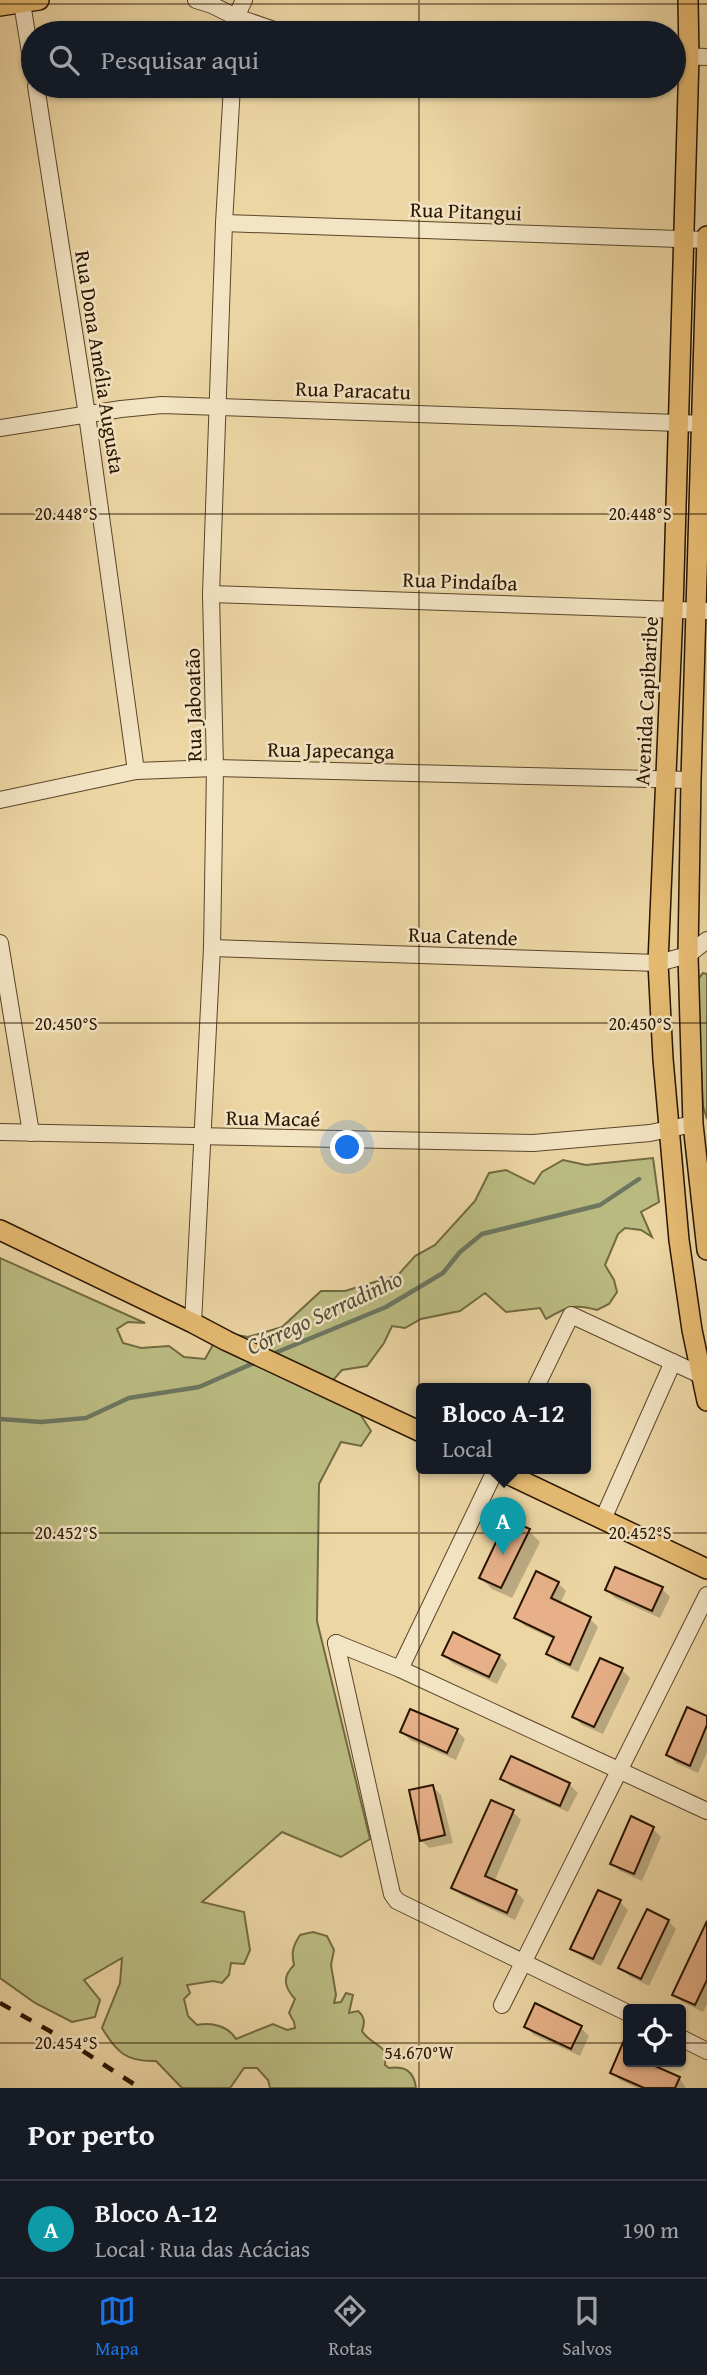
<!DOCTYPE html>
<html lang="pt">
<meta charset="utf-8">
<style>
:root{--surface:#171b24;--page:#242831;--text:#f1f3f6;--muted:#9ea1a6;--line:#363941;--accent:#1a73e8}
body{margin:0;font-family:"Gentium Book Plus",serif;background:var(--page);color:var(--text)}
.controls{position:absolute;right:21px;bottom:21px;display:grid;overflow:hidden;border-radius:7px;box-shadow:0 2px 5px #0004}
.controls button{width:63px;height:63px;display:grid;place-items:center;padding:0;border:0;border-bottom:2px solid var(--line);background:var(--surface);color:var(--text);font:35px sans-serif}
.you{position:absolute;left:348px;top:1148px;width:24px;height:24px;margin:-18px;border:5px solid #fff;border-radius:50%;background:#1a73e8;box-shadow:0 0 0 10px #1a73e833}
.badge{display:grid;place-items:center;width:46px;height:46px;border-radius:50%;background:var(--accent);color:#fff;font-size:23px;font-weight:700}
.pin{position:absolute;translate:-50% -58px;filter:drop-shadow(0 2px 4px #0008)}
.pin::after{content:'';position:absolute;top:37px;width:24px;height:21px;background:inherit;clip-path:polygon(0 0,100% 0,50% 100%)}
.popup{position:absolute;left:416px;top:1383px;width:175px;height:91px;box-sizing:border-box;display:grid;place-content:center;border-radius:7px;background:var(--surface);filter:drop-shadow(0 2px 5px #0005);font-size:23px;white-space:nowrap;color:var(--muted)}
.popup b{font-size:26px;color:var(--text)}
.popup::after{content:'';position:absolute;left:50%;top:100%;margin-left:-14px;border:14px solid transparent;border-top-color:var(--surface)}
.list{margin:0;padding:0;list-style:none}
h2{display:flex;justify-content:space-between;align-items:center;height:91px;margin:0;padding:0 28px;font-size:30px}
h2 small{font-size:23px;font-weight:400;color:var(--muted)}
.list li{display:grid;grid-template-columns:46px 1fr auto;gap:21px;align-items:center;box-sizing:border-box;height:98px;padding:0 28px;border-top:2px solid var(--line)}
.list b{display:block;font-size:26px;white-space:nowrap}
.list p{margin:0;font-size:23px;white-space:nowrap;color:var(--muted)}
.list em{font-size:23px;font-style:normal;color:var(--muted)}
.icon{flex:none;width:38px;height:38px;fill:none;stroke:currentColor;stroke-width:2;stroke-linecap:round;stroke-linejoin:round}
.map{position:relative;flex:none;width:707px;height:2088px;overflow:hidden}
.search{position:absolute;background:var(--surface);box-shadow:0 2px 5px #0004;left:21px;right:21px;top:21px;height:77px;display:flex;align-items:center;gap:18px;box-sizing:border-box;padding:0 24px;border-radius:38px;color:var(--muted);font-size:26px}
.sheet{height:189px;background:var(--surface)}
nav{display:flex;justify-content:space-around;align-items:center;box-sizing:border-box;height:98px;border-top:2px solid var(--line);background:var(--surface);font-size:19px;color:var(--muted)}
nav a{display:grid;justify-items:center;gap:4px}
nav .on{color:var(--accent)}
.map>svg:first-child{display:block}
</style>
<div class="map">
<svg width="707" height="2088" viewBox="0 0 707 2088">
<rect width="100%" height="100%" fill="#ecd6a4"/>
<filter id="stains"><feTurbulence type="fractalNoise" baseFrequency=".00286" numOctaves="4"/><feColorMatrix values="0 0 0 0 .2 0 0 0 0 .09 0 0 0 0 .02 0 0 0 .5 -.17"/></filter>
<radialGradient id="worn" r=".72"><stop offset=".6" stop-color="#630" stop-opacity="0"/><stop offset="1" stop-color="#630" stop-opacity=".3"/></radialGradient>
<g fill="#bbbd83" stroke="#726942" stroke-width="2">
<path d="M703 973 707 974V1119L703 1106 697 990 698 979Z"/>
<path d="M653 1158 659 1202 641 1212 652 1237 641 1230 625 1228 618 1234 605 1265 614 1280 617 1292 609 1304 597 1310C573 1303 567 1307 546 1319L540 1308 506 1312 485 1293 460 1311 421 1319 405 1328 392 1326 384 1343 367 1366 342 1370 326 1388 360 1414 371 1431 361 1446 341 1442 319 1484 317 1621 370 1839 341 1857 282 1832 202 1902 244 1912 250 1950 244 1964 231 1963 229 1975 222 1983 213 1981 187 1985 190 1993 184 1999 188 2016 197 2025C212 2022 228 2026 236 2039L273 2024 287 2030 295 2028 294 2022 289 2013 295 1999C284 1987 282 1977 294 1965 291 1952 293 1946 300 1935L313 1932 327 1936 334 1950 331 1965 336 1995 334 2003 341 2002 346 1993 353 1995 349 2013 358 2011C365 2017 365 2023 362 2031 369 2042 379 2043 386 2053L385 2065 389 2068C405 2066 414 2071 416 2088H270L268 2080 257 2068H244L230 2088H182L156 2061C127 2062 117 2053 102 2028L120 1983 122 1958 84 1980 100 2000 95 2017 72 2022 35 2003 0 1978V1258L145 1323 128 1322 117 1329 123 1343 141 1348 169 1346 184 1357 205 1359 214 1343 237 1335 248 1337 282 1327 321 1291H345L398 1275 415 1256 435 1245 475 1201 489 1173 506 1170 534 1184 542 1172 563 1160 586 1165Z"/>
</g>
<g fill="#0003">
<path d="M529 1531 540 1542 512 1598 492 1589 481 1578Z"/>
<path d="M558 1583 566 1591 560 1604 590 1619 598 1627 578 1672 557 1662 548 1654 555 1640 525 1626 516 1618Z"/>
<path d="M662 1589 670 1597 660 1618 615 1598 607 1590Z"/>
<path d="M444 1655 499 1656 507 1664 497 1684 452 1663Z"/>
<path d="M622 1670 630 1678 603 1734 582 1725 574 1717Z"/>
<path d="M707 1718V1752L698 1773 676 1763 668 1754Z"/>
<path d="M457 1731 465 1739 456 1760 410 1740 402 1732Z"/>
<path d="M502 1778 569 1784 578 1793 568 1812 510 1786Z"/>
<path d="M433 1787 441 1795 453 1843 429 1848 421 1840Z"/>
<path d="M513 1812 521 1820 494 1882 516 1892 524 1900 515 1920 461 1895 453 1887Z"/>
<path d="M653 1829 661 1837 642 1881 620 1871 612 1863Z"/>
<path d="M620 1902 628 1910 601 1966 581 1956 572 1948Z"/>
<path d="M668 1921 676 1929 649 1986 629 1976 621 1968Z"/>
<path d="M707 1940V2004L703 2012 682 2002 674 1994Z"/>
<path d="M536 2006 581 2028 589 2036 580 2056 534 2035 526 2027Z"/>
<path d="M621 2052 628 2055V2062H642L679 2078 686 2088H637L620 2080 612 2072Z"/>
</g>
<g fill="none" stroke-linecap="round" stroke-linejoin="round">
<g stroke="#6c7762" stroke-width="4.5">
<path d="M270 1355 386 1307 443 1273 460 1252 482 1234 600 1205 639 1179"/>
<path d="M0 1419 41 1422 86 1418 129 1398 199 1387 256 1362"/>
</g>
</g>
<g fill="#e7b088" stroke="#291500" stroke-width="2">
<path d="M507 1519 530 1529 501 1588 479 1578Z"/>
<path d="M615 1567 663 1587 652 1611 605 1590Z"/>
<path d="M536 1571 559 1582 551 1598 591 1617 570 1665 546 1654 554 1637 514 1618Z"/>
<path d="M453 1632 500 1655 489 1677 442 1655Z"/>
<path d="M600 1658 623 1668 594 1727 572 1717Z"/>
<path d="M687 1707 707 1716V1725L690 1766 666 1755Z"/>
<path d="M410 1709 458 1729 447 1753 400 1732Z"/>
<path d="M511 1756 570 1783 560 1806 500 1779Z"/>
<path d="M433 1785 445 1835 420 1841 409 1790Z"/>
<path d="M491 1800 514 1810 485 1876 517 1890 507 1913 451 1888Z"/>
<path d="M631 1816 654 1827 634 1874 610 1864Z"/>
<path d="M598 1890 621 1900 593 1959 570 1949Z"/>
<path d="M647 1909 669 1920 641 1979 618 1968Z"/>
<path d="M707 1921V1980L695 2005 672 1995Z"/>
<path d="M535 2003 582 2026 571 2049 524 2027Z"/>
<path d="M628 2031V2062H646L680 2077 675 2088H644L610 2073Z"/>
</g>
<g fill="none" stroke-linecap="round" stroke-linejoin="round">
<defs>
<g id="minor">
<path d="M196 0 212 5 236 17 283 33"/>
<path d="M22 3 33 71"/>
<path d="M235 33 236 17 244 0"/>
<path d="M674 56 707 57"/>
<path d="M36 86 87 415 136 771"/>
<path d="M224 223 707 240"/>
<path d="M0 428 121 409 162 405 707 424"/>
<path d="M211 594 707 611"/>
<path d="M0 800 136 771 215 768 691 780"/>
<path d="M0 943 31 1133"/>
<path d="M212 948 658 963 688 955 707 940"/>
<path d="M0 1132 533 1143 650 1133 693 1124"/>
<path d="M193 1323 212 948 215 768 211 594 224 223 232 86"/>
<path d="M535 1389 571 1315 707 1378"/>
<path d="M603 1519 673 1362"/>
<path d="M336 1643 392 1894 397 1901 628 2013"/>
<path d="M336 1643 400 1669 707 1811"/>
<path d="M400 1669 496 1469"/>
<path d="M502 2005 707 1595"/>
<path d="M681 2038 707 2051"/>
</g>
<g id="major">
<path d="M688 0 689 57 673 610 658 963 663 1059 679 1240 692 1330 707 1401"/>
<path d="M0 6 39 0"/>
<path d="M707 236 691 780 688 955 693 1124 707 1250"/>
<path d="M0 1230 193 1323 227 1341 421 1432"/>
<path d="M497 1469 707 1569"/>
</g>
</defs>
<use href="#minor" stroke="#5a4529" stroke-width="18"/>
<use href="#major" stroke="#291500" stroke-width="22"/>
<use href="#minor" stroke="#f3e4c4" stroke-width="16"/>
<use href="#major" stroke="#e6bb72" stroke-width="19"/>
<path stroke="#291500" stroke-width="4.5" stroke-dasharray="12 12" stroke-linecap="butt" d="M0 2003 64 2039 140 2088"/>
</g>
<path fill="none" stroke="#291500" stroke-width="2" stroke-opacity="0.45" d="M419 0V33M0 4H707M419 86V2088M0 514H707M0 1023H707M0 1533H707M0 2043H628M681 2043H707"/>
<g text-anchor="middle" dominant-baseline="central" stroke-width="5" stroke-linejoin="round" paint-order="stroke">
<g font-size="21" fill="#291500" stroke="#f3e4c4">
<text transform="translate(466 211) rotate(2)">Rua Pitangui</text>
<text transform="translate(100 362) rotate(81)">Rua Dona Amélia Augusta</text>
<text transform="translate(353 390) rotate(2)">Rua Paracatu</text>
<text transform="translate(460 581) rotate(2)">Rua Pindaíba</text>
<text transform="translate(646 701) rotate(-87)">Avenida Capibaribe</text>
<text transform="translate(193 705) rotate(-91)">Rua Jaboatão</text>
<text transform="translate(331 750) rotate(1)">Rua Japecanga</text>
<text transform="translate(463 936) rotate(2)">Rua Catende</text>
<text transform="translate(273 1118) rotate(1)">Rua Macaé</text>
</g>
<g font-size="23" font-style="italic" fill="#504e39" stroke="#f3e4c4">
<text transform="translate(324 1312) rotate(-25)">Córrego Serradinho</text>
</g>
</g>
<g font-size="18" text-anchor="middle" fill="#291500" stroke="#f3e4c4" stroke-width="5" stroke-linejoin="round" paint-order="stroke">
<text x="66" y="520">20.448°S</text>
<text x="640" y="520">20.448°S</text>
<text x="66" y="1030">20.450°S</text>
<text x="640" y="1030">20.450°S</text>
<text x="66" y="1539">20.452°S</text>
<text x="640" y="1539">20.452°S</text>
<text x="66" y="2049">20.454°S</text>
<text x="419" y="2059">54.670°W</text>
</g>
<rect width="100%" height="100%" filter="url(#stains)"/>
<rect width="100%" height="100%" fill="url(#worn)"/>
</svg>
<div class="controls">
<button><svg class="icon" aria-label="locate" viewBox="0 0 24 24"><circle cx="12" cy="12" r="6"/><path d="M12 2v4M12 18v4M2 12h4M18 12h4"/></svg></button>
</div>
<div class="you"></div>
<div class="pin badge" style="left:503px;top:1555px;background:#0f9aa8">A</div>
<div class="popup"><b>Bloco A-12</b>Local</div>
<div class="search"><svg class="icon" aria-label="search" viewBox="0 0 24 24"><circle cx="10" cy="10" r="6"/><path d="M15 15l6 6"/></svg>Pesquisar aqui</div>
</div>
<section class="sheet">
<h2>Por perto<small></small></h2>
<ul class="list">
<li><span class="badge" style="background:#0f9aa8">A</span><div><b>Bloco A-12</b><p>Local · Rua das Acácias</p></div><em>190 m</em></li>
</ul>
</section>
<nav>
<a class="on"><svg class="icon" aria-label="map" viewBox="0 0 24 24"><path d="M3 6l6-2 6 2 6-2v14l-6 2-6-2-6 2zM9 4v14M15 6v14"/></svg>Mapa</a>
<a><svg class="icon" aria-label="directions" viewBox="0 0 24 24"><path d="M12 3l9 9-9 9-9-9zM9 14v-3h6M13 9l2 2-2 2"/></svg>Rotas</a>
<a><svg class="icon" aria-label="saved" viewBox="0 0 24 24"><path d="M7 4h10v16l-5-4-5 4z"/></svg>Salvos</a>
</nav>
